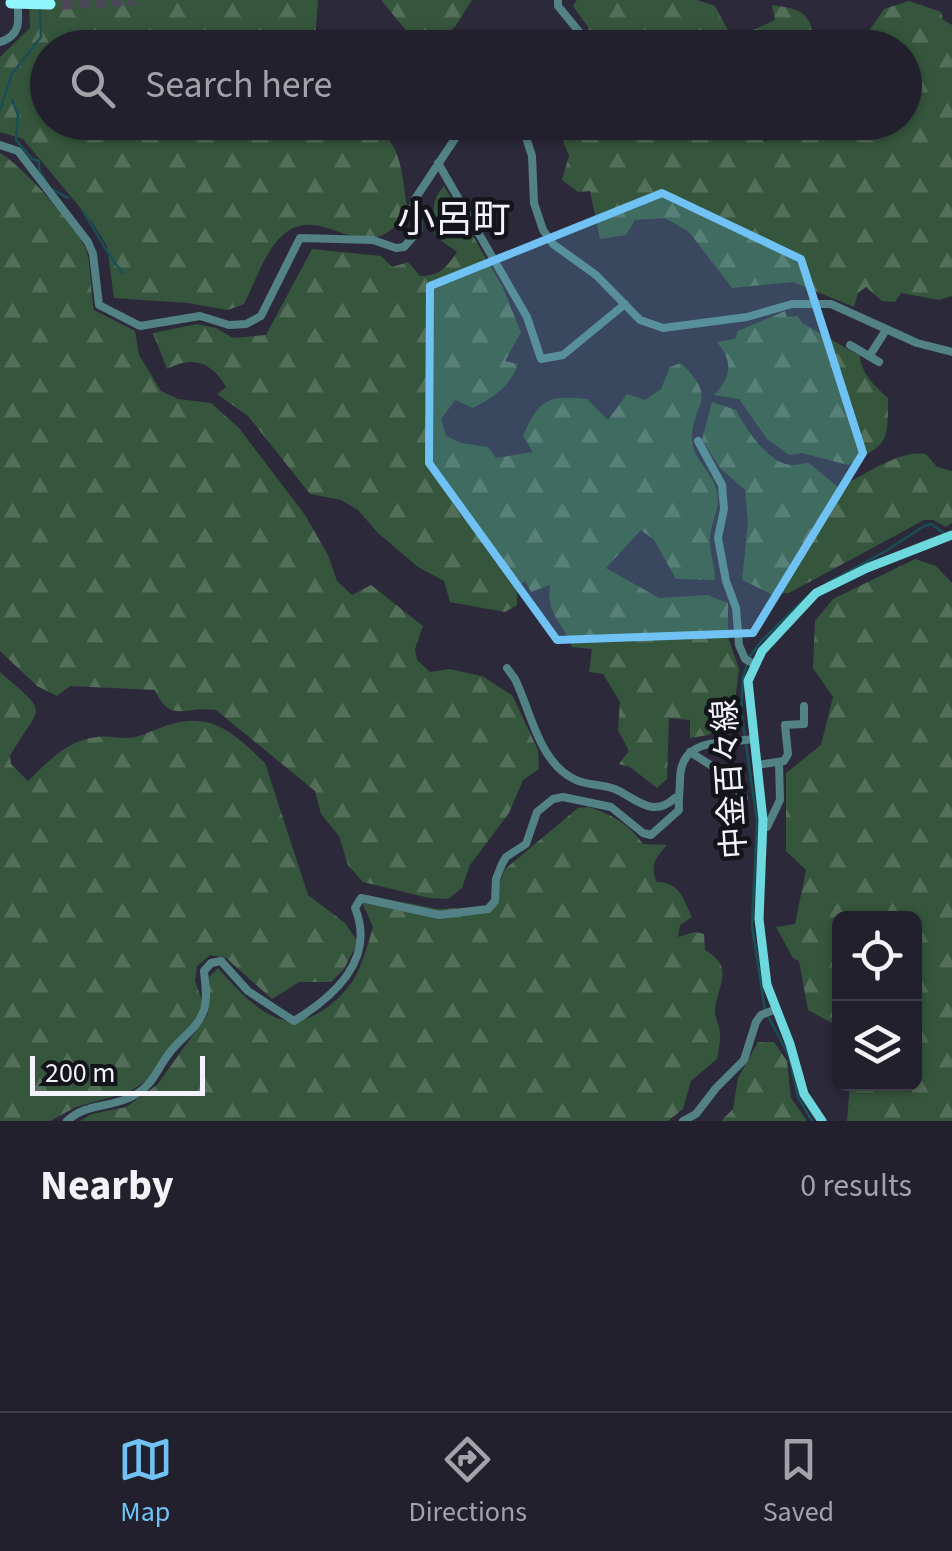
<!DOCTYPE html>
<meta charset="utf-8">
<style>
:root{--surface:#21202c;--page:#292834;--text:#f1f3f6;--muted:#a2a3a9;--line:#3e3e48;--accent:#70c2f4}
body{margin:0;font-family:"Source Sans 3","Noto Sans JP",sans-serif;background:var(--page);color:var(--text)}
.controls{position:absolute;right:30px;bottom:30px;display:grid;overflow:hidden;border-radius:15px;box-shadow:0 2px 8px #0004}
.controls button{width:90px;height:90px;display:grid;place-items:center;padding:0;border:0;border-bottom:2px solid var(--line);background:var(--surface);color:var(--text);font:50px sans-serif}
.scale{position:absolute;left:30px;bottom:25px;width:175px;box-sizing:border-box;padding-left:10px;border:5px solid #f3f2fd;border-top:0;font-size:28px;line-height:35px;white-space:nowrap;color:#f3f2fd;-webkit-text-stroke:8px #14141b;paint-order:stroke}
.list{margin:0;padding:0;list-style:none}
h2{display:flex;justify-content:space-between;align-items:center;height:130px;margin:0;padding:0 40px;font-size:42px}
h2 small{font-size:32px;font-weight:400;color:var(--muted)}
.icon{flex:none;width:55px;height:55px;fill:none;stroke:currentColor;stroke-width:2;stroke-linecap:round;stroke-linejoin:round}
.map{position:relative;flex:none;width:952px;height:1121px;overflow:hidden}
.search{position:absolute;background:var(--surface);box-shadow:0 2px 8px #0004;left:30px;right:30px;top:30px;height:110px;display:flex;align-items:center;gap:25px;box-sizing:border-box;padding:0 35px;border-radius:55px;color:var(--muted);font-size:38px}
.sheet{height:290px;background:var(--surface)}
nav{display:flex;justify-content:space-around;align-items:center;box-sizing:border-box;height:140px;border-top:2px solid var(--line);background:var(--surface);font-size:28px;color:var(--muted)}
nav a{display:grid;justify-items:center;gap:5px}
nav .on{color:var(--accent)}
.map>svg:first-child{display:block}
</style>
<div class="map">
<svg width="952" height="1121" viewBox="0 0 952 1121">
<defs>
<pattern id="forest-firs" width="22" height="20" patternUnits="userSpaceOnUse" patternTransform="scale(2.5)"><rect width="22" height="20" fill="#35553c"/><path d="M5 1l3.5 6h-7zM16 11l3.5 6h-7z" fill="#536e59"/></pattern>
</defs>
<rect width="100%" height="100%" fill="#2c2a3a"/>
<g fill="url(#forest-firs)">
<path d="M29 0H318L315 40 318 47 48 48V122H276C295 128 309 125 329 124 401 120 399 153 408 212 401 219 393 230 385 234 352 251 320 210 288 231 266 246 256 281 244 304L228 310 188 303 114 298 107 246 92 222 23 139 0 132V57L30 28Z"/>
<path d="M381 0H472L455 27 428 47 408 33Z"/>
<path d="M577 0H697L715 6 728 30 747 33 775 20 772 5C800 9 809 11 815 40L807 48 591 47 588 27 573 6Z"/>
<path d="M909 1 941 12 943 20 952 25V296L939 300 901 293 895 302 882 301 866 287 858 293 854 307 793 282 732 288 689 232 665 218 635 220 626 235 600 239 590 191 578 192 562 180 569 156 557 126 559 123H760L765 142 783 131 785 123 904 122V48L869 47 864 38 884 9Z"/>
<path d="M0 153C20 164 76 225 85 247 92 264 90 291 94 310L135 331 139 355 161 391 178 399 211 403 239 428 305 515 328 555 337 581 352 595 371 585 423 626 415 649 417 660 430 672 449 669 482 676 512 695 538 750 539 769 523 780 509 813 470 865 462 888 448 899 429 898 363 882 348 865 339 836 321 814 315 791 216 710C185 705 171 725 155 690L70 686 57 696 37 686 0 651Z"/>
<path d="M444 186 502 286 521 332 505 361 518 364C510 387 494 397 473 408L455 400 441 419 446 436 461 443 488 447 496 458 533 452 523 436C539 399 548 395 587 399L608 420 627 394 645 400 661 389 670 367 681 363C720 402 692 400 692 440 693 459 711 471 716 488 723 507 709 524 710 541 710 555 715 566 715 580L676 579 654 540 641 530 606 568 659 598 707 595 728 603V637L739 669 733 717 708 735 690 738V720L669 718 667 779 657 788 630 767 619 764 629 751 618 730 620 702 603 674 589 672 592 649 572 647C562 620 546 616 550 585L531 592 525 581 517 588V605L505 612 450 602 444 581 418 567 378 533 358 510 341 500 310 494 248 416 217 394 226 387C212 362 193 355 167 369L153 333 197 324 216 328 233 338 266 335 312 249 381 256 392 267 408 262 420 276C440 276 446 268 457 252L435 236C433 218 430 200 444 186Z"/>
<path d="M785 311 787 317 798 316 802 323 860 356C861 374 876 387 888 398 888 444 888 443 848 465L802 453 789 455 767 439 739 399 714 395C732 376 733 362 717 342L735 339 738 331Z"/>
<path d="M712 402 736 410C746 429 769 465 793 465 799 465 804 463 809 463L838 487C866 476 896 450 926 454L937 467 952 471V523L946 527 933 520H924L789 593 771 594 742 580 748 522 745 490 720 468 702 440Z"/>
<path d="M915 559 936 566 952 583V1121H847L850 1084H914V918H840L839 1068 833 1059 839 1027 808 1010 799 961 793 958 776 927 795 924 806 870 786 851V773L821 745 833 697 813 668 815 621 833 599Z"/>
<path d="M0 672C52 717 40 703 10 756L11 764 28 781C49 761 67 740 97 737 109 735 123 740 135 737 148 734 159 727 172 724 213 712 236 735 265 763L308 895 345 923 358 942 344 969 331 982H299L272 999 226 958 210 955 197 966 195 981 203 1003 199 1013 188 1031 165 1054 146 1081 129 1092 76 1107 50 1121H0Z"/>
<path d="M589 807C611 814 629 824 643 844L667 845C656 857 649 866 657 882 680 882 683 899 692 917L680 925 678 937 695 932 704 934 705 950C735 967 718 984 715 1009 714 1017 720 1025 720 1034 721 1042 718 1051 717 1059L691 1081 683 1109 668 1121H80L92 1114 126 1107 157 1085 208 1014 209 977 218 968C235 987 253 1008 277 1018 306 1030 338 1003 354 979 363 963 368 944 373 927L361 900 366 895 438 909 491 907 505 869 578 808Z"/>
<path d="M758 1042H774L787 1061 791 1098 807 1121H721L733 1109 738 1078Z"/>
</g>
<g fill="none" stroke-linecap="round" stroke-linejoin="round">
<g stroke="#194f57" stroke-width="2.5">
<path d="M12 100 18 115 16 140 32 159 39 161V170L47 183"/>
<path d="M0 110 12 74 41 37 40 9"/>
<path d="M52 189 68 198"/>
<path d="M82 210C96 230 106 254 123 273"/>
<path d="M827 583 886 551 924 526 931 524 944 533"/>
<path d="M765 1010 752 926 757 821 741 709 743 678 748 659 762 640 808 596"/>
<path d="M769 1018 789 1056 798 1097 812 1121"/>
</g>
<path stroke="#4a4857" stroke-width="11" stroke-dasharray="11 5.5" stroke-linecap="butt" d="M62 4 135 0"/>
<g stroke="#528285" stroke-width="8">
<path d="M558 0V6L581 34 583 48"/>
<path d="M0 42C22 35 19 19 17 0"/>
<path d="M521 122 532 156 534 203 543 230 553 244 596 275 640 320 663 328 747 317 792 304H831L917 343 952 352"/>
<path d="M521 124 537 128 550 122"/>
<path d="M0 145 18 151 88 242 93 254 99 305 140 326 200 316 229 325 246 324 261 316 300 238 373 240 396 248 404 247 419 230V222L413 207 415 199 466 122"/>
<path d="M438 163 527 317 541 359 563 355 625 304"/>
<path d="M850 345 879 362"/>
<path d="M870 355 886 330"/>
<path d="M698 441 722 485 724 509 718 538 726 581 736 608 739 645 745 659 754 664"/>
<path d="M507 668 515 679C531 712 539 762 574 779 589 787 606 783 619 791 640 802 654 817 675 798"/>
<path d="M690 752 726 775 744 798"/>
<path d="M757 765 784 761 788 754 785 725 804 724V706"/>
<path d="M763 827H767L780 800 779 762"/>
<path d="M67 1121C86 1103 109 1108 131 1097 154 1086 156 1069 171 1051 183 1036 197 1029 204 1010 208 997 205 984 204 971L211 963 221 961 248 991 294 1021C335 996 376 959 355 908L361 898 439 915 488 909 495 901 496 879 502 864 506 857 526 844 537 812 553 799 563 797 611 807 643 833 651 835 679 810C678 799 680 792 680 780 680 737 721 744 753 739"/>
<path d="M683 1121 696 1114 716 1088 744 1060 756 1022 761 1015 774 1010"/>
</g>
<path stroke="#6dd8de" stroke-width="9" d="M822 1121 804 1094 790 1044 767 985 759 919 763 820 748 681 762 651 816 593 867 568 952 535"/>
<path stroke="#93f5fc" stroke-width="11" d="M11 3 50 4"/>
</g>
<path fill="#70c2f4" fill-opacity="0.2" stroke="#70c2f4" stroke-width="8" stroke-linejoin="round" d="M662 193 801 259 863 453 753 633 557 640 429 463 430 286Z"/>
<g text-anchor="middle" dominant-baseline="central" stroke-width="9" stroke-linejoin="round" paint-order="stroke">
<g font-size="32" fill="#f3f2fd" stroke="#14141b">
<text transform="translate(730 779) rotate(-94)">中金百々線</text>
</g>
<g font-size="38" fill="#f3f2fd" stroke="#14141b">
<text x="454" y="220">小呂町</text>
</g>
</g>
</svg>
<div class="controls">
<button><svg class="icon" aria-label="locate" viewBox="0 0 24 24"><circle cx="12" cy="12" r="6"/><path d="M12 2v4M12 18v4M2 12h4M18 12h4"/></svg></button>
<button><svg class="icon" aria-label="layers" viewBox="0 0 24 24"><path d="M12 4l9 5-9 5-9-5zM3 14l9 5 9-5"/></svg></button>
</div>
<div class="scale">200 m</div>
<div class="search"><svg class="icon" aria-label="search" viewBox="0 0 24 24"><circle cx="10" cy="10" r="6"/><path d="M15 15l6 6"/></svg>Search here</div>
</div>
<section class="sheet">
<h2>Nearby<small>0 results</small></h2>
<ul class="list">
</ul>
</section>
<nav>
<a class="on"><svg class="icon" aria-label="map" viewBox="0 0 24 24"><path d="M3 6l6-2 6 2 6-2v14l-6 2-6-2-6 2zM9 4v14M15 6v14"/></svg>Map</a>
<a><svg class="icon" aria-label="directions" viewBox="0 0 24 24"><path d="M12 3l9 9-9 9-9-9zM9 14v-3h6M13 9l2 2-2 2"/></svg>Directions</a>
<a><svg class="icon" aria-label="saved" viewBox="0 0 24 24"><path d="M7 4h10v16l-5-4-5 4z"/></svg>Saved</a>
</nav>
